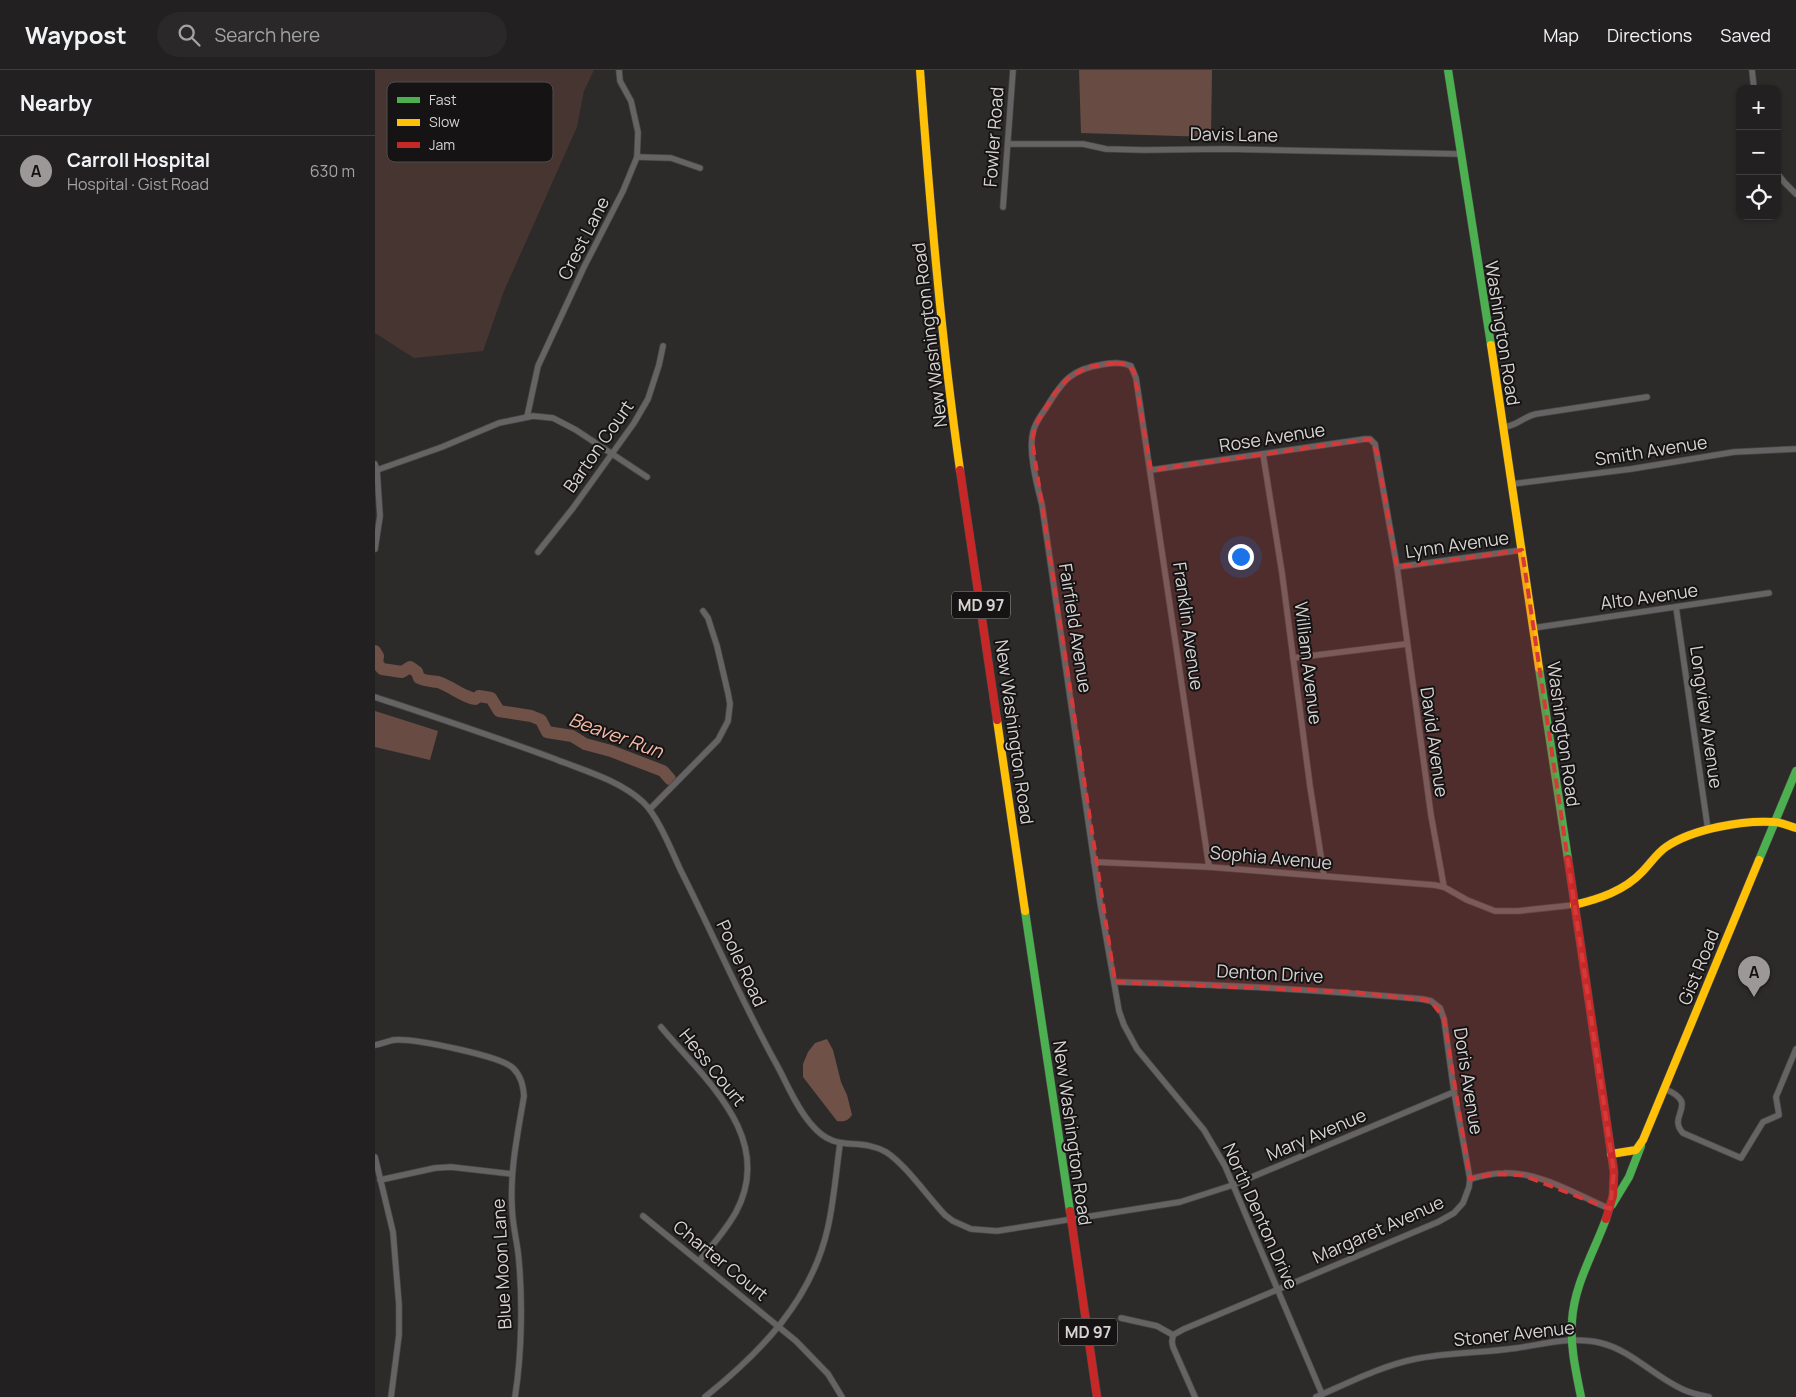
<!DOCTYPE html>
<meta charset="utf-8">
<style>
:root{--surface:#222020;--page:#2a2829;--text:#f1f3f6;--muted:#a2a3a5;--line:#3f3e3e;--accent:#9b9897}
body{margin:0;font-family:Manrope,sans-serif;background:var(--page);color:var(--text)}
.controls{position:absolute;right:15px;top:15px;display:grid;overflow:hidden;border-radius:10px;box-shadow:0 1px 4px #0004}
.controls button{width:45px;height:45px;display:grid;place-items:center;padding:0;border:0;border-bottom:1px solid var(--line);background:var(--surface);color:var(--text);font:25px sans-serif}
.you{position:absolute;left:865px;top:486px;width:18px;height:18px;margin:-12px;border:4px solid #fff;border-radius:50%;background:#1a73e8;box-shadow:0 0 0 8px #1a73e833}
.badge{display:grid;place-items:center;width:32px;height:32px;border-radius:50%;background:var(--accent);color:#111;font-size:16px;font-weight:700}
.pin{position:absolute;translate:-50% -41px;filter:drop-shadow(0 1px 2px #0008)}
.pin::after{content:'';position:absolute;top:26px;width:18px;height:15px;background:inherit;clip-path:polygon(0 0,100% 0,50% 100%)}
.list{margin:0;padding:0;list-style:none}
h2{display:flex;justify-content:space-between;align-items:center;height:65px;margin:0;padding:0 20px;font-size:21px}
h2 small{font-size:16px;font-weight:400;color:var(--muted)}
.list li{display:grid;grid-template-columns:32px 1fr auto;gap:15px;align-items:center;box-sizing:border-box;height:70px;padding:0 20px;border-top:1px solid var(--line)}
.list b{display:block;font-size:19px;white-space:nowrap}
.list p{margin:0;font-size:16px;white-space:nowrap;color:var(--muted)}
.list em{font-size:16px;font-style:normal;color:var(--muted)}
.icon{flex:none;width:28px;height:28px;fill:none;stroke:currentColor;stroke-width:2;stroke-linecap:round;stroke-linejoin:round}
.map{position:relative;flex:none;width:1421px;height:1327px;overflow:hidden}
header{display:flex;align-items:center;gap:30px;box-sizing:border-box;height:70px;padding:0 25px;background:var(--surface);border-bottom:1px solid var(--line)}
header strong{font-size:24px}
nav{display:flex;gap:28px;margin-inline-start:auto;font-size:18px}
.search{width:350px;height:45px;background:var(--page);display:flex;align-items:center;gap:12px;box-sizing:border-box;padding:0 18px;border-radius:28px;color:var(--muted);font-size:19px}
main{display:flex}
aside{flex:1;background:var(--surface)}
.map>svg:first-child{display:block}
</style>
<header>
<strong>Waypost</strong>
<div class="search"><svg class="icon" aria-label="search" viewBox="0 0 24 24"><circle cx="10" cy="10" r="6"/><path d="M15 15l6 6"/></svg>Search here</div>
<nav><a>Map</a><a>Directions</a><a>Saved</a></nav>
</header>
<main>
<aside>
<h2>Nearby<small></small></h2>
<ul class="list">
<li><span class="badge">A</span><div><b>Carroll Hospital</b><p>Hospital · Gist Road</p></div><em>630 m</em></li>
</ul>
</aside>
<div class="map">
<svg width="1421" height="1327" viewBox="0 0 1421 1327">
<rect width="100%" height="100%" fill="#2d2b2a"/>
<path fill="#473531" d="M0 0H219L209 21 202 57 129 221 108 281 39 288 0 263Z"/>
<g fill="#684c44">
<path d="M704 0H837L836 67 706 63Z"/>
<path d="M0 641 63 661 55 690 0 677Z"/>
</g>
<path fill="#6f5148" d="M452 969 458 980 466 1012 472 1025 477 1045C473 1051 469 1052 462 1051L428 1007V994L433 982 440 973Z"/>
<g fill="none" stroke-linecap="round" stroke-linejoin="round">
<path stroke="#6f5148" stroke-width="12" d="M0 581 3 586 2 593 7 599 27 602 35 597 42 602 44 608C50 611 56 611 63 612 76 616 86 626 100 629L104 626 116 628 124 641 156 646 166 650 172 662 197 666 210 674 236 681 288 701 295 709"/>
<defs>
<g id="street">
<path d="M1377 0 1379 19"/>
<path d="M633 74H708L731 79 769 80 849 79 1086 84"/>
<path d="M262 87 296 88 325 98"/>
<path d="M1402 103 1409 112 1421 124"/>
<path d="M628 137 638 0"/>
<path d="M152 347 163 296 209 197 248 121 262 87 263 62 256 31 245 11 244 0"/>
<path d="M1128 357C1143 356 1147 347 1161 344L1272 327"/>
<path d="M888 384 907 503 935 716 949 806"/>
<path d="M0 394 2 400 5 446 0 479"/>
<path d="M2 400 67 377 124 353 158 346 178 348 201 360 272 407"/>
<path d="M776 400 990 369H995L1000 374 1022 497 1056 745 1069 817"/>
<path d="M1137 414 1256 399 1359 382 1421 379"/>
<path d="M163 482 198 438 259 353 273 329 284 295 288 276"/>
<path d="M1022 497 1147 480"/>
<path d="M1301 537 1333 760"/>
<path d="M1158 558 1394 523"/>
<path d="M918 588 1031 574"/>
<path d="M0 627C60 647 121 667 180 689 210 701 244 710 268 732 283 746 297 782 306 801 339 866 367 933 403 997 413 1016 422 1038 436 1054 461 1085 483 1066 511 1082 530 1094 553 1127 570 1145L578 1151 596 1159 622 1161 805 1132 858 1115 1079 1022"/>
<path d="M275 739 343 670 353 651 355 634 353 623 342 576 333 548 328 541"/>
<path d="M719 792 834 797 1059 815 1069 817 1092 830 1120 841H1143L1199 835"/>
<path d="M834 797 761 308 756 296C748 292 739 293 730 294 696 299 688 310 671 338 666 345 660 353 658 362 653 382 662 415 667 435L725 832 744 941 749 955 762 979 829 1060 850 1096 947 1324"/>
<path d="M740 912C843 914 945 920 1047 929L1056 931 1065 938 1069 949 1079 1022 1095 1109 1094 1117 1088 1133 1079 1143 1063 1152 809 1259 798 1265"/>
<path d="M286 957C329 1009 401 1067 361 1142 351 1160 337 1176 324 1191"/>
<path d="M0 975C6 974 13 971 19 970 38 968 126 986 138 998 146 1006 148 1015 149 1026 143 1062 135 1099 137 1136 137 1151 141 1167 143 1182 148 1226 147 1283 140 1327"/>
<path d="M1290 1019C1326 1034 1291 1045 1308 1063L1366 1088 1388 1052 1404 1045 1401 1027 1421 979"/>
<path d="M0 1087 18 1162 24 1235V1265L16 1327"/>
<path d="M1095 1109C1106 1106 1118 1103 1129 1103 1166 1102 1202 1125 1235 1139"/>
<path d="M5 1110 60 1098 76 1097 137 1104"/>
<path d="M268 1146 421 1271 453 1304 467 1327"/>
<path d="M746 1248 782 1256 798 1265"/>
<path d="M798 1265 797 1272 798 1277 820 1327"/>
<path d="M330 1327C386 1282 437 1230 453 1157 459 1130 461 1102 465 1074"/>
<path d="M941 1327C973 1313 1006 1296 1040 1289 1074 1282 1108 1283 1142 1278 1169 1274 1199 1266 1226 1273 1255 1280 1278 1305 1305 1318 1314 1323 1324 1325 1334 1327"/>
</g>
<g id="fast">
<path d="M1073 0 1116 275"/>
<path d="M1164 598 1193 789"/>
<path d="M1384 790 1421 701"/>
<path d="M650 841 695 1141"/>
<path d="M1237 1135 1254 1107 1266 1076"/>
<path d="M1206 1327C1201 1302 1195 1276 1197 1251 1199 1215 1219 1182 1231 1149"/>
</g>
<g id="slow">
<path d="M545 0C555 134 566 267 585 400"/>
<path d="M1116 275 1164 598"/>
<path d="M622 650 650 841"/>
<path d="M1199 835C1224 829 1249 821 1267 802 1275 794 1282 783 1291 777 1317 759 1368 750 1399 752 1406 752 1414 756 1421 758"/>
<path d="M1236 1084 1261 1080 1268 1070 1384 790"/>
</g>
<g id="jam">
<path d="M585 400 622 650"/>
<path d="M1193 789 1239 1102 1238 1126 1231 1149"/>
<path d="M695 1141 722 1327"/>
</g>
</defs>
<use href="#street" stroke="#484645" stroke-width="7"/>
<use href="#fast" stroke="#484645" stroke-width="9"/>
<use href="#slow" stroke="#484645" stroke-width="9"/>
<use href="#jam" stroke="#484645" stroke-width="9"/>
<use href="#street" stroke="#656363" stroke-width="5.5"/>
<use href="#fast" stroke="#4caf50" stroke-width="8"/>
<use href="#slow" stroke="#ffc107" stroke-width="8"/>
<use href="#jam" stroke="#c62828" stroke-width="8"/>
</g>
<path fill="#d63939" fill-opacity="0.2" stroke="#d63939" stroke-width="4" stroke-dasharray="10 6" stroke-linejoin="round" d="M740 293 751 294 759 301 776 400 995 369 1002 382 1022 497 1147 480 1239 1102 1235 1139 1147 1105 1118 1104 1095 1109 1069 949 1056 931 978 922 740 912 657 370 661 354 679 324 692 309 712 297Z"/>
<g text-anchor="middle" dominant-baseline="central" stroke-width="4" stroke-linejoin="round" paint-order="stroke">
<g fill="#151313" stroke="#9c9999" stroke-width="1">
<rect x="577" y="521.5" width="58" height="27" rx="4"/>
<rect x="684" y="1248.5" width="58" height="27" rx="4"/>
</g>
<g font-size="16" font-weight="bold" fill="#d6d3d2">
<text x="606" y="535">MD 97</text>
<text x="713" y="1262">MD 97</text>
</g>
<g font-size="18" fill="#d6d3d2" stroke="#151313">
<text transform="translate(859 64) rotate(1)">Davis Lane</text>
<text transform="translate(618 67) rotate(-86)">Fowler Road</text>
<text transform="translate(208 168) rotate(-63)">Crest Lane</text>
<text transform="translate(1128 263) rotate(81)">Washington Road</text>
<text transform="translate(554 265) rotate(-97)">New Washington Road</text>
<text transform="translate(897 367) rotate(-9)">Rose Avenue</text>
<text transform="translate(223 376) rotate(-55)">Barton Court</text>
<text transform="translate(1276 380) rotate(-9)">Smith Avenue</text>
<text transform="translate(1082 474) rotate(-8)">Lynn Avenue</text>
<text transform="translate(1274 526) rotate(-8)">Alto Avenue</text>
<text transform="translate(814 556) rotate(82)">Franklin Avenue</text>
<text transform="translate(701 558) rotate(81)">Fairfield Avenue</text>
<text transform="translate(934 593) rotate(83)">William Avenue</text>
<text transform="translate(1332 647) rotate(82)">Longview Avenue</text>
<text transform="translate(640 662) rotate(82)">New Washington Road</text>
<text transform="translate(1189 664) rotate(82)">Washington Road</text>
<text transform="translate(1060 672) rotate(82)">David Avenue</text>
<text transform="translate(896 787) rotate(5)">Sophia Avenue</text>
<text transform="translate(367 893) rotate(65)">Poole Road</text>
<text transform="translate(1323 897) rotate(-68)">Gist Road</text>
<text transform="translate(895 903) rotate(3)">Denton Drive</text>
<text transform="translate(338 997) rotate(51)">Hess Court</text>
<text transform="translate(1094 1011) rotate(81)">Doris Avenue</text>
<text transform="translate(698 1063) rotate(82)">New Washington Road</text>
<text transform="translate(941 1064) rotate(-23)">Mary Avenue</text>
<text transform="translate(886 1146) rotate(66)">North Denton Drive</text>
<text transform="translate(1003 1159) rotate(-24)">Margaret Avenue</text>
<text transform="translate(346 1190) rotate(39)">Charter Court</text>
<text transform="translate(126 1194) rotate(-93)">Blue Moon Lane</text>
<text transform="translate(1139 1263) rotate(-6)">Stoner Avenue</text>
</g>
<g font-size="19" font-style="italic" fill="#f7baa8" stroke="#151313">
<text transform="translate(241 665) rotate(20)">Beaver Run</text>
</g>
</g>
<rect x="12" y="12" width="166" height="80" rx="8" fill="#151313" stroke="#4f4d4c" stroke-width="1"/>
<rect x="22" y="27" width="23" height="6" fill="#4caf50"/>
<rect x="22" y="49" width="23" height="7" fill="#ffc107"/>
<rect x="22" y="72" width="23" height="6" fill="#c62828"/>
<g font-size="14" fill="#d6d3d2">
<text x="54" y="35">Fast</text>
<text x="54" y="57">Slow</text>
<text x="54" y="80">Jam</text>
</g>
</svg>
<div class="controls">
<button>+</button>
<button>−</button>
<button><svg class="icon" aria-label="locate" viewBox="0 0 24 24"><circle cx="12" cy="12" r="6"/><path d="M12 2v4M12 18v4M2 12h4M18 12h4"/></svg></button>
</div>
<div class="you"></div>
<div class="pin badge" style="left:1379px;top:927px">A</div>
</div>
</main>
